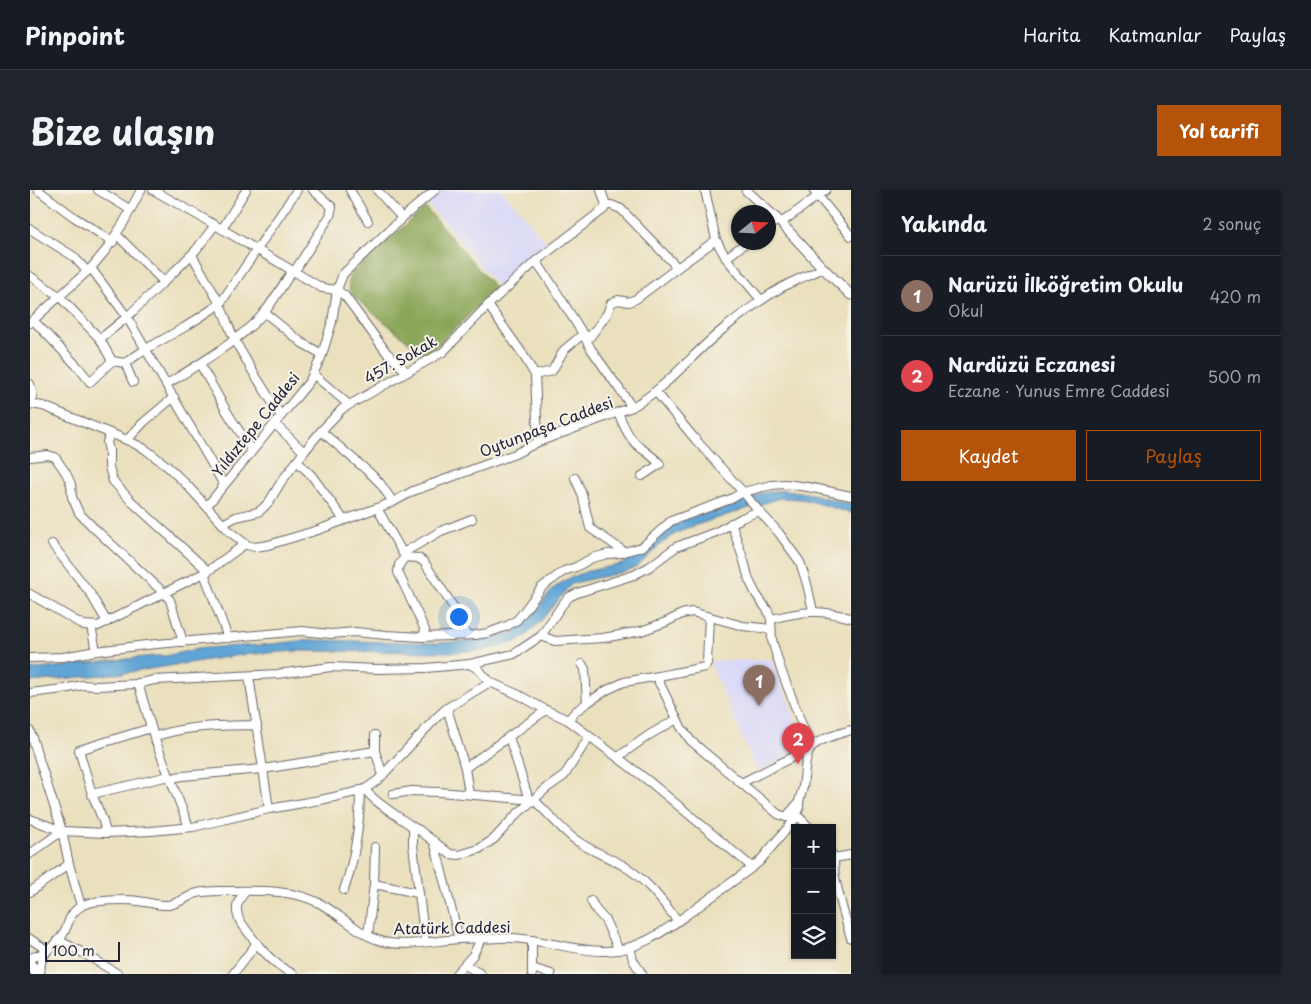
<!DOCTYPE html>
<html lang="tr">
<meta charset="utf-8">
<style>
:root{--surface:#171b24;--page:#20242c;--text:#f1f3f6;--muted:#9ea1a6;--line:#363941;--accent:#b45309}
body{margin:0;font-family:"Playpen Sans",sans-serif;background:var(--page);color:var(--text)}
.controls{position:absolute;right:15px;bottom:15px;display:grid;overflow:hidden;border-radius:0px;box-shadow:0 1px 4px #0004}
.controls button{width:45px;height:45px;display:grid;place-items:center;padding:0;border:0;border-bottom:1px solid var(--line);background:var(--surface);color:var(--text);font:25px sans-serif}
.compass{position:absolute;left:701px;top:15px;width:45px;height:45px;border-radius:50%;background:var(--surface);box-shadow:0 1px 4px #0004;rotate:72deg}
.scale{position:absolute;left:15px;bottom:12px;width:75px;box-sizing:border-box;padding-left:5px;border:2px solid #22223b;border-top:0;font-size:14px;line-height:18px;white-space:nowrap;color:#22223b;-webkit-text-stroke:4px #f7f3e8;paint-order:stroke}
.you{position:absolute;left:428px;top:426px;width:18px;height:18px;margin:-12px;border:4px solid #fff;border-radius:50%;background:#1a73e8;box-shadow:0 0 0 8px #1a73e833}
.badge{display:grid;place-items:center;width:32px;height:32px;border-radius:50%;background:var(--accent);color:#fff;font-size:16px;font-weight:700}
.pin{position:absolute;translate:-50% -41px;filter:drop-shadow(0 1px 2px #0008)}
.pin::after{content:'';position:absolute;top:26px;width:18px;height:15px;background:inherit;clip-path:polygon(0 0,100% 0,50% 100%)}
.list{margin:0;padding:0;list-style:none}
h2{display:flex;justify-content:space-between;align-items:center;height:65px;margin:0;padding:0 20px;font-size:21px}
h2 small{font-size:16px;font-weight:400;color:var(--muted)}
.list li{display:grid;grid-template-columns:32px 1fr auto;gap:15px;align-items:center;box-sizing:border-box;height:80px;padding:0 20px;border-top:1px solid var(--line)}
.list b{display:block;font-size:19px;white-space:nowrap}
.list p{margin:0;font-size:16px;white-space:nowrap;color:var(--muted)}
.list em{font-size:16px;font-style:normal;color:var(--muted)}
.actions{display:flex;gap:10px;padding:15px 20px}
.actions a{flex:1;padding:11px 0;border:1px solid var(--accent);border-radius:0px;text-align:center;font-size:18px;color:var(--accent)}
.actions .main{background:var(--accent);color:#fff}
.icon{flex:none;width:28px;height:28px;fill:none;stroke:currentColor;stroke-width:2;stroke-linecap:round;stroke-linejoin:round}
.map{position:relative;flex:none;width:821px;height:784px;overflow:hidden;border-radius:0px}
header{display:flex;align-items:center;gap:30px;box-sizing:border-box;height:70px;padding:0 25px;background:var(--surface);border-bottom:1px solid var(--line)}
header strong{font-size:24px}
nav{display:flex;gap:28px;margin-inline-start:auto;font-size:18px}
.intro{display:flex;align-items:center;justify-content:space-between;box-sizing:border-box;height:120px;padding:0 30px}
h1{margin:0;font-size:35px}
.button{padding:12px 22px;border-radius:0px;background:var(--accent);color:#fff;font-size:18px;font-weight:700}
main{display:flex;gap:30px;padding:0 30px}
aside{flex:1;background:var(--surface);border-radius:0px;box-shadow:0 1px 4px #0004}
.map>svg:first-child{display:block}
</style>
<header>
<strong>Pinpoint</strong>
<nav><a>Harita</a><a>Katmanlar</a><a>Paylaş</a></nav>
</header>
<div class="intro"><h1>Bize ulaşın</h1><a class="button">Yol tarifi</a></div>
<main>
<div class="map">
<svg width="821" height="784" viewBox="0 0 821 784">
<rect width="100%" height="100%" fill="#f7f3e8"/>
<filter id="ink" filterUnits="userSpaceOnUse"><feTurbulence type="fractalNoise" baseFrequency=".02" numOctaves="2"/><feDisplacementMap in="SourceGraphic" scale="10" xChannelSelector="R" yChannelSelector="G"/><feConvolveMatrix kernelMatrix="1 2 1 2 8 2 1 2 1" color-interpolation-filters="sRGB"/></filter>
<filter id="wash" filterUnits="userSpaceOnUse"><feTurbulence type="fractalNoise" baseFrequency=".0096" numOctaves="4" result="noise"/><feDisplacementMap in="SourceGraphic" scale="20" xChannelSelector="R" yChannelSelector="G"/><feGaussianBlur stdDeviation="1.12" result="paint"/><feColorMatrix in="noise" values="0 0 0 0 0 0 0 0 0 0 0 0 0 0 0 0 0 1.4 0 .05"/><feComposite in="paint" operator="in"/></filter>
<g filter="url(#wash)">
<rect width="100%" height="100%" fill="#eae0be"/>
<g fill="#d8d7f8">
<path d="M414 0H472L517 53 469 98 398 14Z"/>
<path d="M742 469 775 556 774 559 727 582 681 475 682 471Z"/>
</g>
<path fill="#8ba658" stroke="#56644a" d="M395 17 466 99 396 166 324 107C318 100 318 94 320 85Z"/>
<path fill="#60a5d6" stroke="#416488" d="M757 300 782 304 821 315V323L772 309 750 308 657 338 645 344 631 354 607 377 594 382 552 391 542 394 536 400 510 432 496 446 489 450 470 457 453 460 423 462 266 461 210 465 94 483 0 492V480L123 466H135L167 459 187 457 232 455 278 450 408 453 443 451 482 444 491 437 497 431 524 398 537 389 558 381 593 374 637 338 648 331 694 318 730 304 744 301Z"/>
</g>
<g filter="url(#ink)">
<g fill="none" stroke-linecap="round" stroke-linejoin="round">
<defs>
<g id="minor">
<path d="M8 0 44 27 83 52"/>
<path d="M68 0 101 20"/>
<path d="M123 0 185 35 292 98 307 100 315 106 357 163 377 182"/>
<path d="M320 0 338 31"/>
<path d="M347 0 372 28"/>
<path d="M675 0 686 50 696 68 731 110"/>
<path d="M783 0 821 46"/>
<path d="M576 15H581L591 19 644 74 647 78 686 50"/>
<path d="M751 33 796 0"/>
<path d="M738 37 748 30"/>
<path d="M0 39 43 66 57 81"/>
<path d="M192 39 216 0"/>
<path d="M87 45 134 92"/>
<path d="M162 65 190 114 204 149 223 182 251 226"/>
<path d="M696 68 717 52"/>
<path d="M506 71 519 90 553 144 561 159 602 217"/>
<path d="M61 78 97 127 194 295"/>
<path d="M264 82 300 26 302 17 283 0"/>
<path d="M0 86 29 106 70 149 82 171 60 192 49 178 3 130"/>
<path d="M458 115 492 163 505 185 508 252"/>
<path d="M234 122 272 153 292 164"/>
<path d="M0 133 61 78 76 60 94 32 111 0"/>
<path d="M70 149 97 127 142 84 166 60 185 35"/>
<path d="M82 171 95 173 116 159 155 137 190 114 267 0"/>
<path d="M95 173 103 192"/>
<path d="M170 174 197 222 222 261"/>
<path d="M283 184 318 214"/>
<path d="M505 185 522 181 534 160 553 144 560 147 577 124 581 113 588 110 599 112 606 109 647 78"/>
<path d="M0 194 3 207 1 214"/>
<path d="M137 194C168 175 209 151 234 123 244 110 253 95 262 81"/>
<path d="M626 202 665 249 713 302 729 321 749 343 759 357 770 372 777 394 783 421"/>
<path d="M0 214 13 216 97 250 115 259 137 276 156 294 200 342 217 355 225 357 238 355 288 340 363 312 383 301 485 264 508 252 602 217C638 197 661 165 692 140 713 123 735 106 758 94 770 88 782 84 793 78"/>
<path d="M588 223C593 233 597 246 606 254 614 261 623 266 630 274L612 286"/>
<path d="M245 234 274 262"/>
<path d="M291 241 341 284 350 293 363 312"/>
<path d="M80 243 77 252 79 261V277L83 291 101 311 178 381"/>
<path d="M97 250 114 232 144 207"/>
<path d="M0 267 18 265 25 267 36 283 41 294 42 307 49 323 64 338 134 403 140 410 153 452"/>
<path d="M267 271 282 286 314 330"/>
<path d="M545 288 552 304 560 338 592 360 590 363"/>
<path d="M177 316 279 192 291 168 302 132 307 100 313 84 372 28 405 0"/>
<path d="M347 318 375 367"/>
<path d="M701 333 714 371 719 390 726 404 738 421 741 429 742 450 750 477 781 558 711 593"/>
<path d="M193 334 206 327 228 322 232 319 239 312 251 292 274 262 291 241 312 219 413 162 458 115 506 71 574 19 576 15 571 0"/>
<path d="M22 354 60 403 77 432"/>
<path d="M373 363 411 341 442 329"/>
<path d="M375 367 388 368 394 372 426 421 436 445"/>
<path d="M375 367 369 375 368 382 395 440 393 447"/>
<path d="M174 383 198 448"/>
<path d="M0 404 53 435 68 436 178 381 215 354"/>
<path d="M741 429C773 421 789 419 821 428"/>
<path d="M511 446 525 451 573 448 611 441 636 432 652 424 662 422 713 436 741 439"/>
<path d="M66 461 116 455 272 441 301 444 325 442 356 445 393 447 445 445 458 443 477 436 487 430 495 420 512 397 534 381 546 377 562 368 578 364 590 363 612 357 641 331 701 309 713 302 742 295 755 294 778 297 821 306"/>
<path d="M0 468 33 467 66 461 61 436"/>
<path d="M440 474 448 479 460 492 489 505 516 520 538 530 620 592 722 677"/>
<path d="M552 474 555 479 557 513"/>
<path d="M219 486 239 619"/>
<path d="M629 486V493L631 496 651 537 661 551 748 624 756 627 770 628 780 638"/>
<path d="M108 493 124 547 159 637"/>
<path d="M0 503 33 499 53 495 67 496 106 494 124 490 247 484 301 477 347 479 396 478 440 474 484 464 511 446 532 415 539 407 547 403 604 385 619 377 646 357 686 342 712 328 729 321"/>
<path d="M417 518 435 578 439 604"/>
<path d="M538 530 546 521 557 513 577 500 594 492 629 486 675 477 677 473 679 427"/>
<path d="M0 541 32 641 0 664"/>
<path d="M345 545V561L353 585"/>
<path d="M124 547C156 535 193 536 227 535"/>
<path d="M479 547 499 610"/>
<path d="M588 567 619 545 647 529"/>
<path d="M435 578 516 520"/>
<path d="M141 591 146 587 152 586 233 579 345 561"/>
<path d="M335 599C342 611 371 628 383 637L389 640 420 664 429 665 449 659 464 649 486 625 517 598 534 586 559 547"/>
<path d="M62 604 139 586"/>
<path d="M363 604 382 601 409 602 504 610C517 622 529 637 543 648 558 660 577 666 594 676 616 689 632 711 648 731"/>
<path d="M769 612C770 607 772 602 773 597 775 586 774 563 784 555 794 547 809 544 821 540"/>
<path d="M0 629 32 641 76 643 121 641 163 637 239 619 295 609 326 602 335 599 348 590 407 527 417 518 460 492"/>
<path d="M383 637V655L395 752"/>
<path d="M32 641 39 674 51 716"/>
<path d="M76 643 73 631 62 604 49 560 121 538"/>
<path d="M404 651 429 749"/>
<path d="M802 664C806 671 803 679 805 687 809 708 815 728 821 748"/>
<path d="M804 668 821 665"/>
<path d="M344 694 345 657"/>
<path d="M314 700C325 668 330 634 330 600"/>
<path d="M216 701C207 711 204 719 210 731 225 752 239 772 263 784"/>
<path d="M0 702 39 674"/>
<path d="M561 711 566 720 575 730 589 760"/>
<path d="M338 746 344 694 388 703"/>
<path d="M0 749 17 760"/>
<path d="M28 750 55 764 88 784"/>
<path d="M600 757 603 770 612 784"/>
<path d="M0 768C12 765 25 757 32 746 40 734 37 724 53 715 63 710 96 709 108 711 118 712 129 716 139 715 148 713 156 708 164 704 173 701 182 701 191 701 224 701 262 698 291 714 312 726 329 744 351 751 373 758 407 750 430 749 443 748 456 749 469 748 505 746 539 761 574 761 609 762 638 738 665 719 682 707 699 694 716 682L729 672 766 628 769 619V612L756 627"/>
<path d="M435 775 451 784"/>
<path d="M502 778 521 784"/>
<path d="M10 784 11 772 16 762"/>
<path d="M203 784 227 753"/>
<path d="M426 784 443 765 451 749"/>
<path d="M502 784V750"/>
</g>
<path id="major" d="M716 0 751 33 793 78 821 105"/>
<path id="highway" d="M0 775 8 784"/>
</defs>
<use href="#minor" stroke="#686469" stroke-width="10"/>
<use href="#major" stroke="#686469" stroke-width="11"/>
<use href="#highway" stroke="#686469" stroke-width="14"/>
<use href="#minor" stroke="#fff" stroke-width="8"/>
<use href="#major" stroke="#fff" stroke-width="9"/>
<use href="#highway" stroke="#fff" stroke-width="11"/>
</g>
</g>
<g text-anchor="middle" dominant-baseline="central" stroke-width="4" stroke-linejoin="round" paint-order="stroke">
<g font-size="15" fill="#22223b" stroke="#f7f3e8">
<text transform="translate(370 169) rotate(-30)">457. Sokak</text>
<text transform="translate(225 234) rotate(-51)">Yıldıztepe Caddesi</text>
<text transform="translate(516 236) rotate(-21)">Oytunpaşa Caddesi</text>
<text transform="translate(422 737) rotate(-1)">Atatürk Caddesi</text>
</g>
</g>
</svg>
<div class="controls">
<button>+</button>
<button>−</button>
<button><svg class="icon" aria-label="layers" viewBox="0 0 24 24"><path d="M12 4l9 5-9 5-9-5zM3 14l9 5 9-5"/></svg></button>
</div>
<svg class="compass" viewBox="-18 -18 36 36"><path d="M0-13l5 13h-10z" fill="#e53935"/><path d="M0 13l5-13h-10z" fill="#9ea1a6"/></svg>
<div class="scale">100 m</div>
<div class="you"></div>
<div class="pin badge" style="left:729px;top:516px;background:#8d6e63">1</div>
<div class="pin badge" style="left:768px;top:574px;background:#e0444e">2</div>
</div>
<aside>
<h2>Yakında<small>2 sonuç</small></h2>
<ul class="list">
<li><span class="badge" style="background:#8d6e63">1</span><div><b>Narüzü İlköğretim Okulu</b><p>Okul</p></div><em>420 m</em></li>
<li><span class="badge" style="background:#e0444e">2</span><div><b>Nardüzü Eczanesi</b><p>Eczane · Yunus Emre Caddesi</p></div><em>500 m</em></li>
</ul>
<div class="actions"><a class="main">Kaydet</a><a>Paylaş</a></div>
</aside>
</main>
